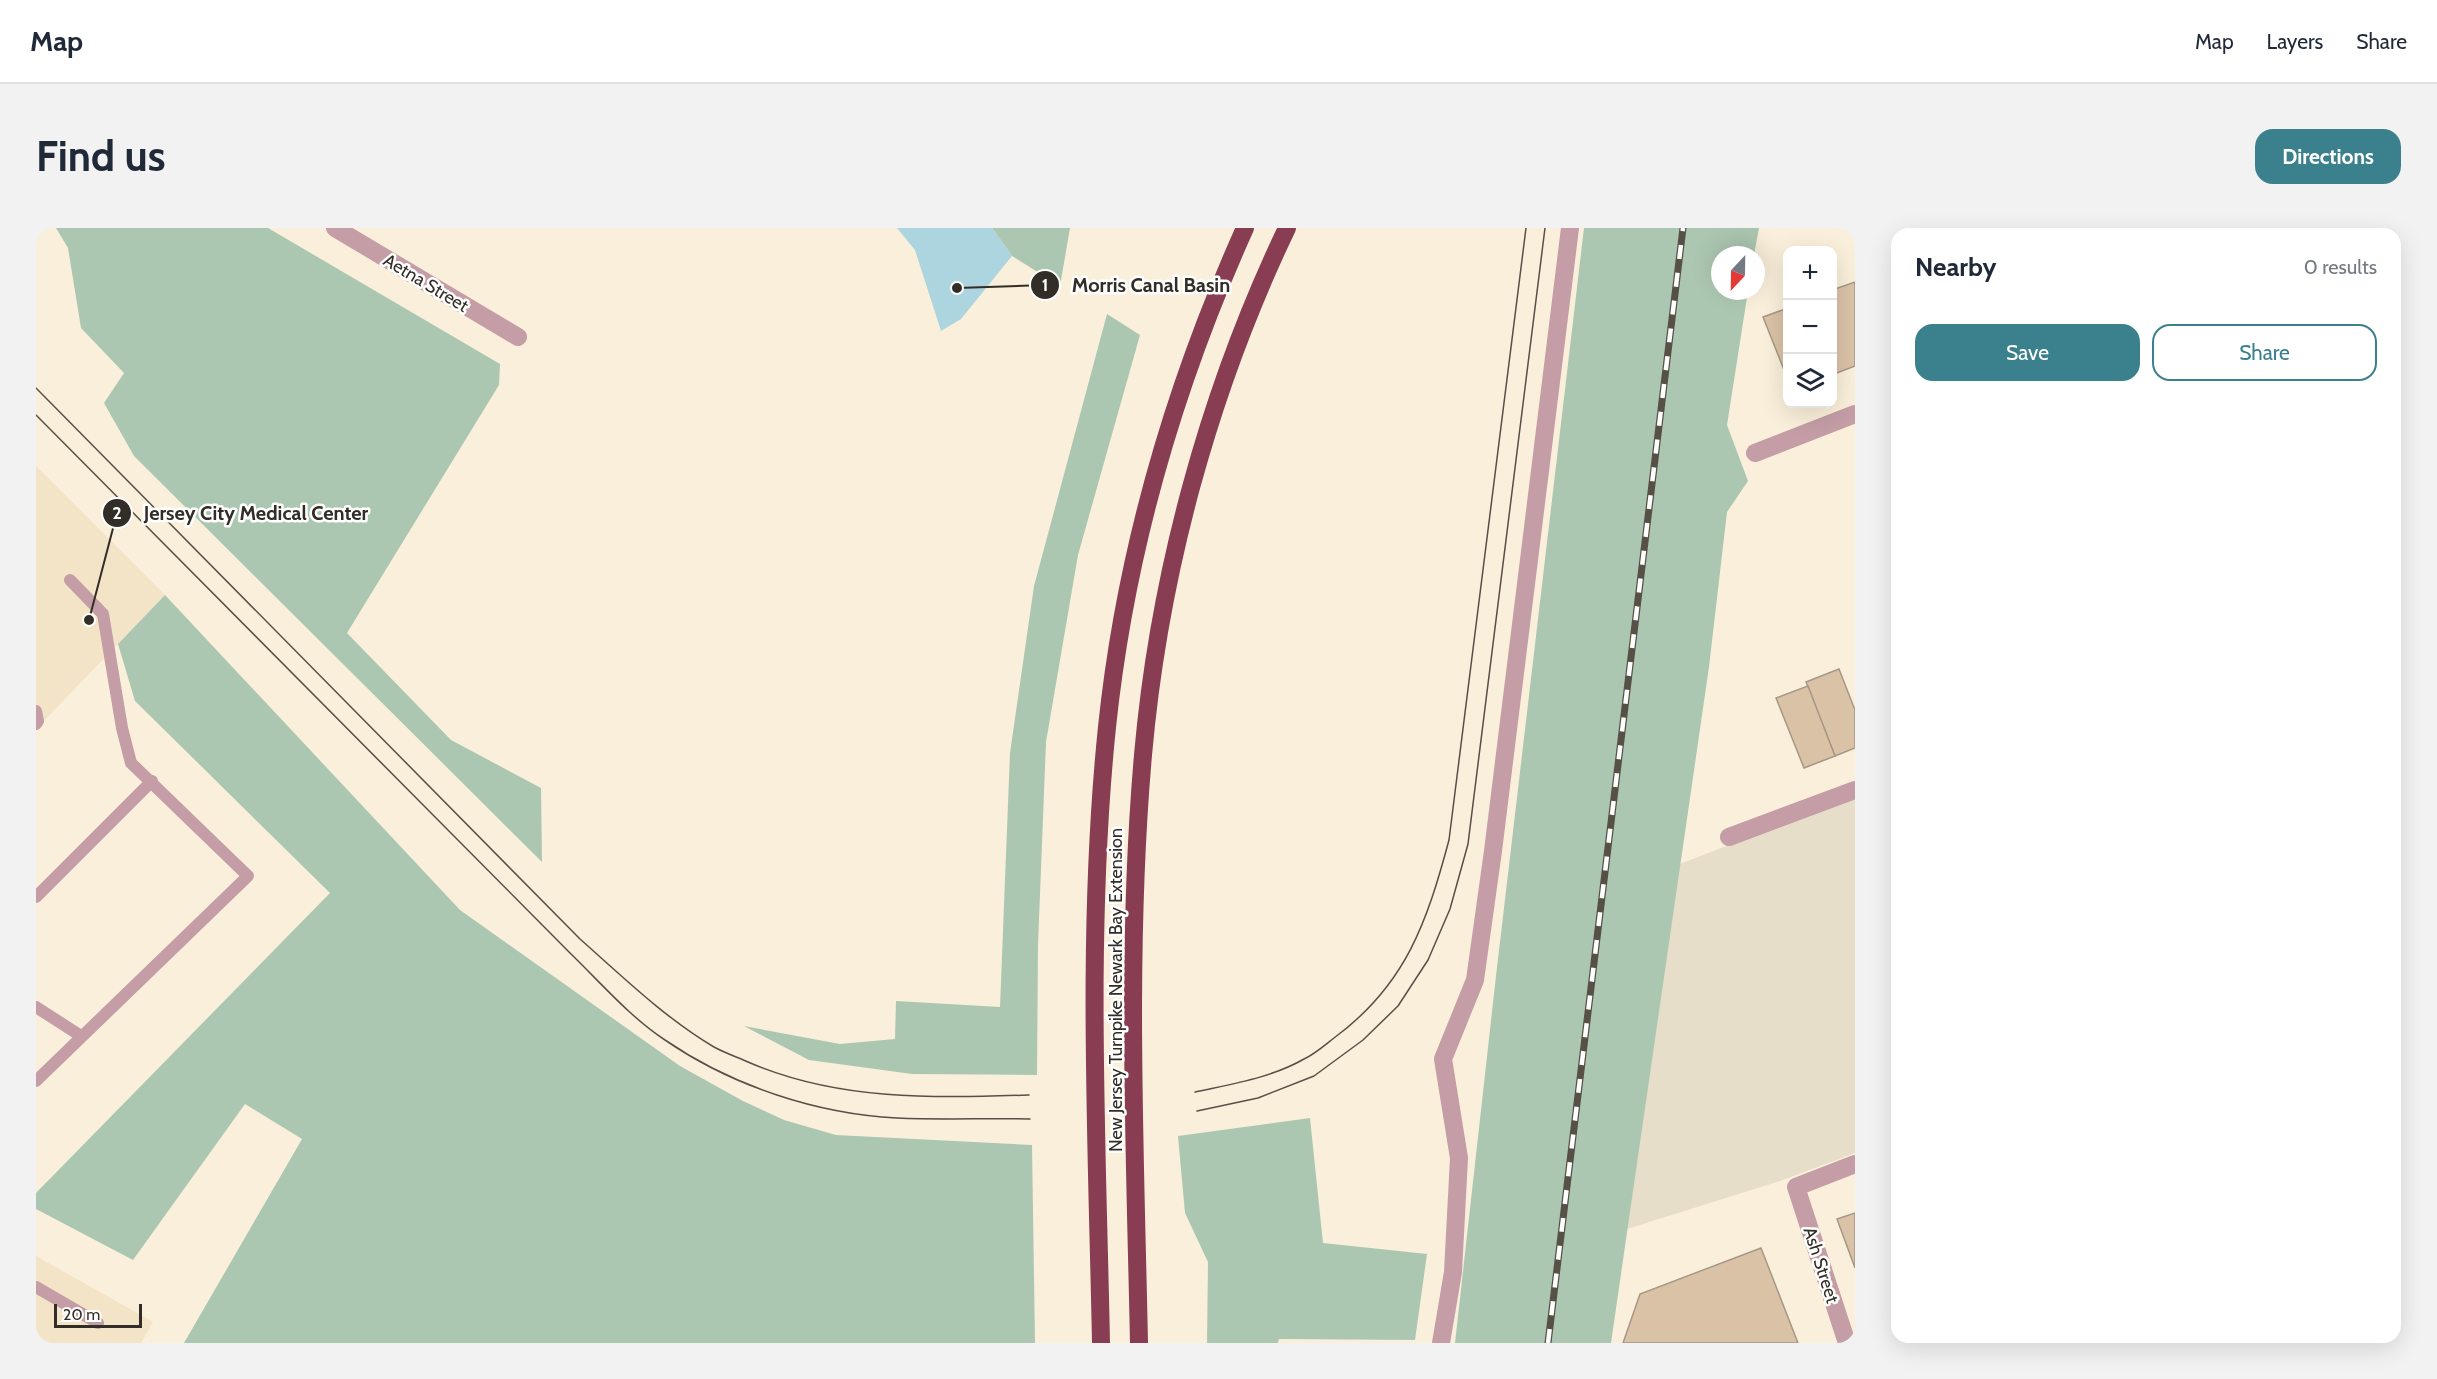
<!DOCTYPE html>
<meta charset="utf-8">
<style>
:root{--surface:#fff;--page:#f2f2f3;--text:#1f2937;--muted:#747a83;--line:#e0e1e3;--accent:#3b808d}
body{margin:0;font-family:Cabin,sans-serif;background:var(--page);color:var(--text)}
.controls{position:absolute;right:18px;top:18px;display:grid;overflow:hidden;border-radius:12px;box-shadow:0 6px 24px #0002}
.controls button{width:54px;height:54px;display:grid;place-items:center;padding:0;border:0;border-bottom:2px solid var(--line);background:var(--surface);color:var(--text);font:30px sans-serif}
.compass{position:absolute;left:1675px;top:18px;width:54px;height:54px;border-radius:50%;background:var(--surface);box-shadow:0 6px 24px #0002;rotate:202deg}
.scale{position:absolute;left:18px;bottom:15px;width:88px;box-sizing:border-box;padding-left:6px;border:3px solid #322d26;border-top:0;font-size:16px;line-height:21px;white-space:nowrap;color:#322d26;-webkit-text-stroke:4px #fff;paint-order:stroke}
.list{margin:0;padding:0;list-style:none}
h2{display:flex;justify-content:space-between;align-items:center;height:78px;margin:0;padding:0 24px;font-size:26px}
h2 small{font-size:20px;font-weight:400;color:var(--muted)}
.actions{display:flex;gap:12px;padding:18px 24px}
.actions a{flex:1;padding:14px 0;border:2px solid var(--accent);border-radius:18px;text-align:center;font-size:21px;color:var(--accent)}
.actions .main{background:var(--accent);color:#fff}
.icon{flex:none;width:33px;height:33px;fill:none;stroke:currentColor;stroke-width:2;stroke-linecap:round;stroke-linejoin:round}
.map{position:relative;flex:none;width:1819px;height:1115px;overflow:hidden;border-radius:18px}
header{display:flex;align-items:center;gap:36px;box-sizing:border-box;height:84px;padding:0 30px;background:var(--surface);border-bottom:2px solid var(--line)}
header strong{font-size:28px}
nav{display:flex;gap:33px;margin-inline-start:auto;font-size:21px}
.intro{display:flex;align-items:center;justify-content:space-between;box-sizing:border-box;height:144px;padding:0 36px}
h1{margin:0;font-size:42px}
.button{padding:15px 27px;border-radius:18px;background:var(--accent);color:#fff;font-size:21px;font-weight:700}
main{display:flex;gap:36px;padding:0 36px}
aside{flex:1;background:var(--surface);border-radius:18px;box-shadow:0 6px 24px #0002}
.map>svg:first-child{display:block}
</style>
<header>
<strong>Map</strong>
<nav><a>Map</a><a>Layers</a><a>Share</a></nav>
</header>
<div class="intro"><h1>Find us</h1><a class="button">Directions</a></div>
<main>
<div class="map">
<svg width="1819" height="1115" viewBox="0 0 1819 1115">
<rect width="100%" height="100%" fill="#faefda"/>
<path fill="#e7dec9" d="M1819 568V925L1744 953 1591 1001 1644 636Z"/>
<g fill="#f3e4c8">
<path d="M0 238 129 367 0 501Z"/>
<path d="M0 1028 117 1094 105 1115H0Z"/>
</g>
<g fill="#acc7b1">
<path d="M20 0H232L464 136 463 157 311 405 415 512 505 560 506 634 98 228 68 175 88 145 45 100 32 20Z"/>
<path d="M956 0H1034L1024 58 976 28Z"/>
<path d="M1548 0H1723L1718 27H1684V63H1712L1691 197 1712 253 1691 284 1673 439 1575 1115H1419L1460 748Z"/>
<path d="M1071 86 1104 107 1042 327 1010 514 1002 717 1001 847 876 846 773 832 708 798 804 816 859 811 860 773 964 779 974 525 998 358Z"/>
<path d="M129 367 424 682 644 838 707 873 748 892 800 907 996 917 999 1115H148L266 911 209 876 97 1032 0 981V965L294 665 99 473 82 416Z"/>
<path d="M1274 890 1287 1015 1391 1026 1379 1112 1243 1111 1242 1115H1171L1172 1034 1149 985 1142 908Z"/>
</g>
<path fill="#acd5e0" d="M861 0H956L976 28 925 91 905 103 879 22Z"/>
<g fill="#dac2a7" stroke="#a69786" stroke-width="1.5">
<path d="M1819 54V138L1796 147V62Z"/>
<path d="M1752 80V152L1727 89Z"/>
<path d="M1803 441 1819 482V520L1799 528 1770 454Z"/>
<path d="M1772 458 1799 528 1768 540 1740 470Z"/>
<path d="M1819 985V1040L1801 991Z"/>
<path d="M1725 1020 1762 1115H1587L1604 1066Z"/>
</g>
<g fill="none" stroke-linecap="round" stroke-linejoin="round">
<g stroke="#c49da6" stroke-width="12">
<path d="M0 483 2 493 0 496"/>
<path d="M0 669 116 553"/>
<path d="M0 779 45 808"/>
<path d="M0 853 212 648 95 535 86 500 67 386 34 352"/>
<path d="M0 1059 62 1095"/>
</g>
<g stroke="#c49da6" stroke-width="18">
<path d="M299 0 482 109"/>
<path d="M1719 225 1819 186"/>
<path d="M1693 609 1819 562"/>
<path d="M1405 1115 1417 1044 1423 930 1407 831 1439 752 1457 623 1534 0"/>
<path d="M1811 1115 1760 959 1819 936"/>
</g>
<g stroke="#575047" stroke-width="1.5">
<path d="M0 160 544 711C587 749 629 790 678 819 689 825 701 829 712 834 802 873 897 870 993 867"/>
<path d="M0 187 535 726C565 755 594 789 629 812 696 858 781 886 861 890 905 892 950 890 994 891"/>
<path d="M1159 864C1195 856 1235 850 1268 831 1279 826 1289 817 1298 810 1370 757 1391 694 1413 612L1490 0"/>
<path d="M1161 883 1222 870 1278 848 1327 812 1362 778 1392 732 1414 681 1432 616 1509 0"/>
</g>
<defs>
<path id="rail" d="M1512 1115 1647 0"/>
</defs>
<use href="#rail" stroke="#575047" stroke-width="7"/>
<use href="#rail" stroke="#fff" stroke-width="4.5" stroke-dasharray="14" stroke-linecap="butt"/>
<g stroke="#883d53" stroke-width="18">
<path d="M1065 1115C1061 910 1050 703 1071 499 1089 327 1138 158 1209 0"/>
<path d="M1103 1115C1099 919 1090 722 1107 527 1123 346 1173 163 1251 0"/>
</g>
</g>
<g text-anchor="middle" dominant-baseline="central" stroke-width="5" stroke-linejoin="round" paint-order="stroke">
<g font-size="18" fill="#322d26" stroke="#fff">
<text transform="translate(390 55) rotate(31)">Aetna Street</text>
<text transform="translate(1080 762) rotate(-90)">New Jersey Turnpike Newark Bay Extension</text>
<text transform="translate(1785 1037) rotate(72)">Ash Street</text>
</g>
</g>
<path fill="none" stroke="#322d26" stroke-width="2" d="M921 60L1009 57M53 392L81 285"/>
<g fill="#322d26" stroke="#fff" stroke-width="2">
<circle cx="921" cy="60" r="6"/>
<circle cx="53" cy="392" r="6"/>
<circle cx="1009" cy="57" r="15"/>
<circle cx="81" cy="285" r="15"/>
</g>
<g font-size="18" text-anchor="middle" font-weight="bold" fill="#fff">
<text x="1009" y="63">1</text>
<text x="81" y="291">2</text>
</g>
<g font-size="20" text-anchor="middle" font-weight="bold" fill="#322d26" stroke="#fff" stroke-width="5" stroke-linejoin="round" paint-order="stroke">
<text x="1115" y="64">Morris Canal Basin</text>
<text x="220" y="292">Jersey City Medical Center</text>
</g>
</svg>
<div class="controls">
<button>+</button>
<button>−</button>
<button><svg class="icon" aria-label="layers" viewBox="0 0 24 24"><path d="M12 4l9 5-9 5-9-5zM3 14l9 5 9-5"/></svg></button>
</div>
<svg class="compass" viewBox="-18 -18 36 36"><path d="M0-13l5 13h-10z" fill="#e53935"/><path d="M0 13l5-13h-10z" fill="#747a83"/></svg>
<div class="scale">20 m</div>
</div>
<aside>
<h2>Nearby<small>0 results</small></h2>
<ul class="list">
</ul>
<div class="actions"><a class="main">Save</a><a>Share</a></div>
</aside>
</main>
